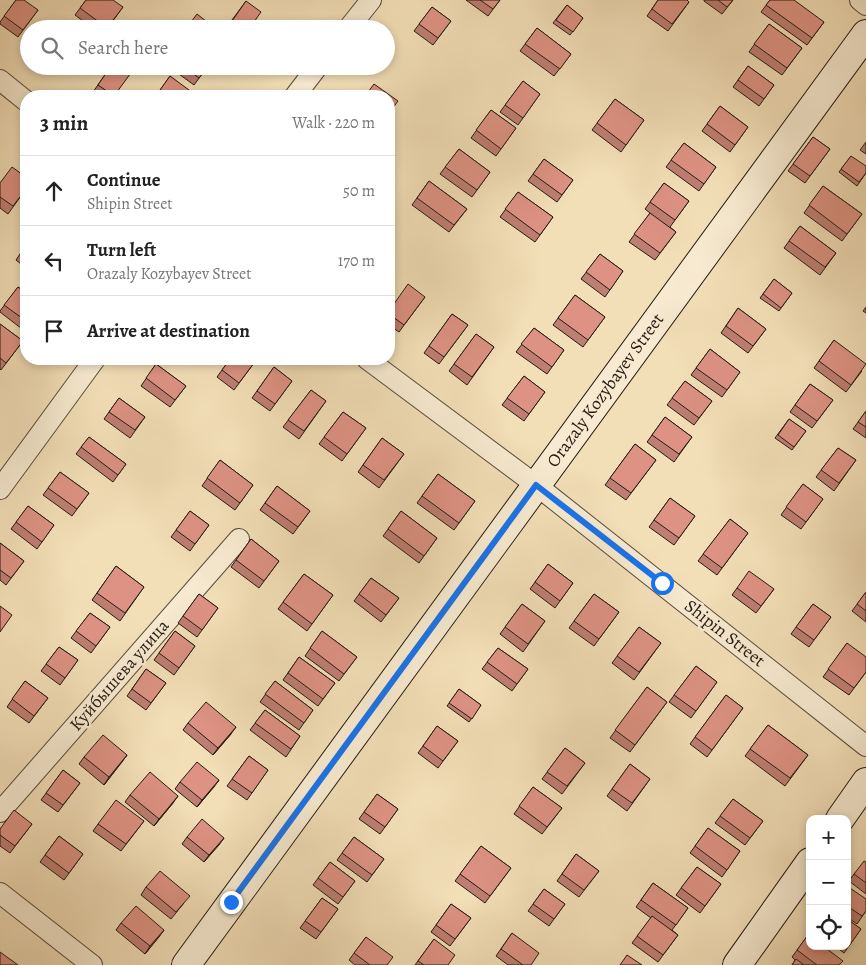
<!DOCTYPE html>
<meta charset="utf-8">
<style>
:root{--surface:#fff;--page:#f6f6f6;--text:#222;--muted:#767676;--line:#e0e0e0}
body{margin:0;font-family:Alegreya,serif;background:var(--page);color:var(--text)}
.controls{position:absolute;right:15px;bottom:15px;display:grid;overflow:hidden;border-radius:10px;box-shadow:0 2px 8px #0003}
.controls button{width:45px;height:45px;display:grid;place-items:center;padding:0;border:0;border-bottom:1px solid var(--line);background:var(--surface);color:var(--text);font:25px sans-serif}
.stop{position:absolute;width:15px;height:15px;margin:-11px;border:4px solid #1a73e8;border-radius:50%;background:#fff}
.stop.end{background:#1a73e8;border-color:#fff;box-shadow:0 1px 5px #0008}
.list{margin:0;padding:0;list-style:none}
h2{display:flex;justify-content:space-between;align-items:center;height:65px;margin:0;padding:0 20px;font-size:21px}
h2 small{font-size:16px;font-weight:400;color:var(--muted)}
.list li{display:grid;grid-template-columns:32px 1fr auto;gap:15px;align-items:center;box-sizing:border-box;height:70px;padding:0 20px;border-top:1px solid var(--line)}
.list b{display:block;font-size:19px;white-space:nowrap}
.list p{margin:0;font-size:16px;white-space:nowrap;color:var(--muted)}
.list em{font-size:16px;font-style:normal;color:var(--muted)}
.icon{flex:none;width:28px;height:28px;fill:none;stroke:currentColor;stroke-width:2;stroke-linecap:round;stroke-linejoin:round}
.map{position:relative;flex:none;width:866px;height:965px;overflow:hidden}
.search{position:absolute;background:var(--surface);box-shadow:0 2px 8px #0003;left:20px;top:20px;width:375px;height:55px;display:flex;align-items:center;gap:12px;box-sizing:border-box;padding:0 18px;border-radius:28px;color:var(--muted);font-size:19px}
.panel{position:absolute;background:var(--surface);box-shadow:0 2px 8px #0003;left:20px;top:90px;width:375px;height:275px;border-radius:20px}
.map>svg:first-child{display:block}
</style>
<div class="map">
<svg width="866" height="965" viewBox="0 0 866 965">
<rect width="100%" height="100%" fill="#f2deb7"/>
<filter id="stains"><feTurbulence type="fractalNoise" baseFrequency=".004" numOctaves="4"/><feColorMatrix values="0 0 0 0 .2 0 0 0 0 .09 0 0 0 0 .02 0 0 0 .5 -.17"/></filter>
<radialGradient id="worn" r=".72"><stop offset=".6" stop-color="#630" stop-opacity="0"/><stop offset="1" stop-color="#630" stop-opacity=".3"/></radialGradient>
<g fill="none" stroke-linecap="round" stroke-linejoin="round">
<defs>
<g id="street">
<path d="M860 0 866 5"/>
<path d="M348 29 371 0"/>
<path d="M0 80 26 101"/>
<path d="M295 96 318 66"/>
<path d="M367 359 536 485 866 746"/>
<path d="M0 489 95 359"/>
<path d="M0 812 239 539"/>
<path d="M0 893 92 965"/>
</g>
<g id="secondary">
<path d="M840 819 866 782"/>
<path d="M186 965 866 34"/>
<path d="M737 965 810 862"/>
</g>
</defs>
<use href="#street" stroke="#584c3c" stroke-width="22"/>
<use href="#secondary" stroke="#251b13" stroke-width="30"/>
<use href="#street" stroke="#f7ead0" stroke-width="20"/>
<use href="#secondary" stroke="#f7ead0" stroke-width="28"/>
</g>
<g fill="#be7e71" stroke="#251b13">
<path d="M16 0 38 10 18 37 0 24V22Z"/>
<path d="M86 0 123 7 107 29H94L75 15Z"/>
<path d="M466 0H500L488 16Z"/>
<path d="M658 0 689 2 668 31 647 16Z"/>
<path d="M704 0H733L722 14 704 1Z"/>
<path d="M770 0 824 22 807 45 761 12Z"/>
<path d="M246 1 249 29H235L229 24Z"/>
<path d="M567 5 583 18 570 35 553 23Z"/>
<path d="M432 7 451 21 433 45 414 31Z"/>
<path d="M769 24 802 48 782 75 749 52Z"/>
<path d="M537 28 571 54 554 76 520 51Z"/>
<path d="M111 66 114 96H99L93 92Z"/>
<path d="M168 66H208L194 85Z"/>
<path d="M748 66 774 85 759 106 733 87Z"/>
<path d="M170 76 191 96H156Z"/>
<path d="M523 81 540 94 518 125 500 112Z"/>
<path d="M615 99 644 120 621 152 592 130Z"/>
<path d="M720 106 748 127 730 152 702 131Z"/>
<path d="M491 110 516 128 496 156 471 138Z"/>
<path d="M813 137 830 149 805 183 788 171Z"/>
<path d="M866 142V154L860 150Z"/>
<path d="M684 143 716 167 699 191 666 167Z"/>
<path d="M459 149 490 172 472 197 440 174Z"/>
<path d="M851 156 866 173 857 186 839 172Z"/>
<path d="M544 159 573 180 557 202 528 181Z"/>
<path d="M429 181 467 209 449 232 412 205Z"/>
<path d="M0 183 26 189 8 214 0 208Z"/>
<path d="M664 183 689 201 670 227 676 232 655 260 629 242 650 213 645 209Z"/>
<path d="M823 186 862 214 842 241 804 213Z"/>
<path d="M518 192 553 217 535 242 500 217Z"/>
<path d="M800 226 836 253 820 275 784 248Z"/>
<path d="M26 245V268L16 260Z"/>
<path d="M600 254 623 271 605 297 581 279Z"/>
<path d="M774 279 792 293 779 311 760 298Z"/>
<path d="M18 287 26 293V332L0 312V311Z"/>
<path d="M575 295 605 317 583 347 553 325Z"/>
<path d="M425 297 399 332 389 325V311Z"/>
<path d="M866 307V313L863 311Z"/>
<path d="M738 308 766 329 748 353 721 333Z"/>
<path d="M452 314 468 325 439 364 424 353Z"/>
<path d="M0 324 23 341 1 370 0 369Z"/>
<path d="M534 328 564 350 547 374 516 352Z"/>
<path d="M476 334 494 347 467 385 449 371Z"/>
<path d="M834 340 862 371 846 392 814 368Z"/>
<path d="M710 349 740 372 722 397 691 375Z"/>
<path d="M212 359H218L216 362Z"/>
<path d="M230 359H257L234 390 217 377Z"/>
<path d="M156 364 186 386 170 407 141 386Z"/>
<path d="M274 367 292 381 270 411 252 398Z"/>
<path d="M524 376 545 392 524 421 502 405Z"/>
<path d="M685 381 712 401 694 425 667 405Z"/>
<path d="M810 384 833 400 812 428 790 412Z"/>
<path d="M311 390 326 401 299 439 283 427Z"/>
<path d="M119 398 145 417 130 438 104 419Z"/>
<path d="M866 411V438L853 429Z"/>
<path d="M343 412 366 428 342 461 319 444Z"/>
<path d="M665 417 692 437 674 462 647 442Z"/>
<path d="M789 419 806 431 792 450 775 438Z"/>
<path d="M89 437 126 464 113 482 76 454Z"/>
<path d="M382 438 404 454 379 488 358 472Z"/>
<path d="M635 444 656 460 626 500 605 485Z"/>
<path d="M838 448 856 460 834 491 816 477Z"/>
<path d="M220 460 253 485 235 510 202 486Z"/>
<path d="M60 472 89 493 72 516 43 495Z"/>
<path d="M438 474 475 501 454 530 417 503Z"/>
<path d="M803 484 823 499 801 529 781 515Z"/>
<path d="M277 486 310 511 293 534 260 510Z"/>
<path d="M670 498 695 516 674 545 649 527Z"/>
<path d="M28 506 54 525 37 549 11 529Z"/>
<path d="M190 511 209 525 190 551 171 537Z"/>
<path d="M401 511 437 538 419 563 383 536Z"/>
<path d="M730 519 748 533 717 575 698 561Z"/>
<path d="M251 539 279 561 259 588 231 567Z"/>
<path d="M0 543 24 561 6 585 0 580Z"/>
<path d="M548 564 573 583 555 608 530 589Z"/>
<path d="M116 566 144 587 120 621 92 600Z"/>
<path d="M304 574 333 595 307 631 278 609Z"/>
<path d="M371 578 399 598 381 622 354 601Z"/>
<path d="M737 588 774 589 756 613 732 595Z"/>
<path d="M866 592V622L852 611Z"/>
<path d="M199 594 218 608 197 637 178 623Z"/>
<path d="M594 594 619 612 594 646 569 628Z"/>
<path d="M522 604 545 621 523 652 500 634Z"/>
<path d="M813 604 831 617 809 647 791 634Z"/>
<path d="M90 613 110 627 91 653 71 638Z"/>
<path d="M639 627 661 643 634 680 612 663Z"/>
<path d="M175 631 195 646 174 675 154 660Z"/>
<path d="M322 631 357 657 339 681 305 656Z"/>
<path d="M847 643 866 672 849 695 823 677Z"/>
<path d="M59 647 78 660 60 685 41 671Z"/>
<path d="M498 648 528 669 512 691 482 669Z"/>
<path d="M299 657 335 683 318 706 283 680Z"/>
<path d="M696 666 717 682 691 718 669 702Z"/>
<path d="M146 669 166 683 146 710 127 696Z"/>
<path d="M25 681 48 698 29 723 7 707Z"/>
<path d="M275 681 313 710 299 730 260 702Z"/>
<path d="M647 687 667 702 630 752 610 738Z"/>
<path d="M459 689 481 705 469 722 447 706Z"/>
<path d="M726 695 743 708 707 757 690 744Z"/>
<path d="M265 710 300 736 286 757 250 730Z"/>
<path d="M188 723 231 734 213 755 183 730Z"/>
<path d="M768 725 808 755 785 786 745 756Z"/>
<path d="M437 726 458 741 438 768 418 753Z"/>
<path d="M565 748 585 763 562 794 542 779Z"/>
<path d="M127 755 104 785 79 764 84 757Z"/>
<path d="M249 756 268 770 247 800 227 786Z"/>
<path d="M630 764 650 779 627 811 607 796Z"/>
<path d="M63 770 80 783 58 812 41 800Z"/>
<path d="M219 780 197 807 175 789 180 782Z"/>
<path d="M533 787 562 808 542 834 514 814Z"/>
<path d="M377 794 398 809 380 834 359 819Z"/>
<path d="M130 795 173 803 154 826 125 802Z"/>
<path d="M733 799 763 821 745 845 715 823Z"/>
<path d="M144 821 121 851 93 831 98 824Z"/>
<path d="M32 824 10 853 0 846V829Z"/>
<path d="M708 828 740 851 722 877 690 853Z"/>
<path d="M59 836 83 854 64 880 40 862Z"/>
<path d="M187 837 224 838 204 862 182 844Z"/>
<path d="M354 837 384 859 367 882 337 860Z"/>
<path d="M481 846 511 868 485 903 455 881Z"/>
<path d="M576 854 599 871 579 897 557 881Z"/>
<path d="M330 862 355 881 338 904 313 885Z"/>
<path d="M866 862V894L849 881 854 874Z"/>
<path d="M697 867 721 884 700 913 676 895Z"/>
<path d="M653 883 688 908 672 930 678 935 658 962 632 943 651 918 636 907Z"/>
<path d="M847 886 866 911 857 924 847 917Z"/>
<path d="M146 887 184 903 171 919 141 895Z"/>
<path d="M544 889 565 904 549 926 528 911Z"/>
<path d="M322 898 338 909 316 939 300 928Z"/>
<path d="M451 904 471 918 450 946 431 932Z"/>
<path d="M847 919 861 929 844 953 835 946H847Z"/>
<path d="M121 923 164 930 145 954 116 930Z"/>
<path d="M512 933 531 965H508L496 956Z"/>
<path d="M808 935 840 965H792L795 960 792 957Z"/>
<path d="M366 937 388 965H355L349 960Z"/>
<path d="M434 939 448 965H415Z"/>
</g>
<g fill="#9b665c" stroke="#251b13">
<path d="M236 727 231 734 213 755 218 748Z"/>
<path d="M127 755 122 762 104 785 109 777Z"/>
<path d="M219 780 214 787 197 807 202 800Z"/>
<path d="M178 796 173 803 154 826 159 819Z"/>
<path d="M224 838 219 845 204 862 209 855Z"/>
<path d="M164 930 159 937 145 954 150 946Z"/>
</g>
<g fill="#dd9283" stroke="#251b13">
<path d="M16 0H24L38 10 23 30 4 16Z"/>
<path d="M86 0H113L123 7 107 28 80 8Z"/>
<path d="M480 0H500L493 9Z"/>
<path d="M658 0H687L689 2 672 24 652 9Z"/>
<path d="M718 0H733L727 7Z"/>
<path d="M770 0H794L824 22 812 38 766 5Z"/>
<path d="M246 1 261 12 249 29H243L232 21Z"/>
<path d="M567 5 583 18 573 32 556 20Z"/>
<path d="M432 7 451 21 438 38 419 24Z"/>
<path d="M197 14 216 29H191L188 26Z"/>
<path d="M769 24 802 48 787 68 754 44Z"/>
<path d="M537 28 571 54 560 69 525 44Z"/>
<path d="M111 66H136L114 96 98 85Z"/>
<path d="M183 66H208L199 78Z"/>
<path d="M748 66 774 85 764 99 738 80Z"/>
<path d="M170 76 193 93 191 96H168L160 90Z"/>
<path d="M523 81 540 94 523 118 505 105Z"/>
<path d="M374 84 398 101 389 113V96H365Z"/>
<path d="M615 99 644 120 626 145 597 123Z"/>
<path d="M720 106 748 127 735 145 707 124Z"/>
<path d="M491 110 516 128 501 149 476 130Z"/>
<path d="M813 137 830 149 810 176 793 164Z"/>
<path d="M684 143 716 167 704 184 671 160Z"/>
<path d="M459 149 490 172 477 190 445 167Z"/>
<path d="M851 156 866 166V173L859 182 841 169Z"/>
<path d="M544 159 573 180 562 195 533 174Z"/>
<path d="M12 167 26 177V189L13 206 0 197V183Z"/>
<path d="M429 181 467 209 454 225 417 198Z"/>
<path d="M664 183 689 201 675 220 650 202Z"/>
<path d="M823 186 862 214 847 234 809 205Z"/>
<path d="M518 192 553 217 540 235 505 209Z"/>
<path d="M650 213 676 232 660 253 634 234Z"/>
<path d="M800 226 836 253 825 267 789 241Z"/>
<path d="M26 245V257L21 253Z"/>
<path d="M600 254 623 271 610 290 586 272Z"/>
<path d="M774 279 792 293 781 308 763 294Z"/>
<path d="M408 284 425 297 404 325 389 314V311Z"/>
<path d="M18 287 26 293V321L4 305Z"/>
<path d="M575 295 605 317 588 340 558 318Z"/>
<path d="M738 308 766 329 753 346 726 326Z"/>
<path d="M452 314 468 325 444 357 429 346Z"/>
<path d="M0 324 23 341 6 363 0 358Z"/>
<path d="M534 328 564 350 552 367 521 344Z"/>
<path d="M476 334 494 347 472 377 454 364Z"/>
<path d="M834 340 866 364 851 385 819 361Z"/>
<path d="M710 349 740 372 727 390 696 368Z"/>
<path d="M230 359H257L239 383 222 370Z"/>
<path d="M156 364 186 386 175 400 146 378Z"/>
<path d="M274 367 292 381 275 404 257 391Z"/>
<path d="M524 376 545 392 529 414 507 398Z"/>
<path d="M685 381 712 401 699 418 672 398Z"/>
<path d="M810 384 833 400 817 421 795 405Z"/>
<path d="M311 390 326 401 304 431 288 420Z"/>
<path d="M119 398 145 417 135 430 109 412Z"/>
<path d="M866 411V427L858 422Z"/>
<path d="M343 412 366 428 347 454 324 437Z"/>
<path d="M665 417 692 437 679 454 652 435Z"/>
<path d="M789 419 806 431 794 447 778 435Z"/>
<path d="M89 437 126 464 118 475 81 447Z"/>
<path d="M382 438 404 454 384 480 363 465Z"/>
<path d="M635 444 656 460 631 493 610 478Z"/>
<path d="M838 448 856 460 839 483 821 470Z"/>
<path d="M220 460 253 485 240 503 207 478Z"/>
<path d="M60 472 89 493 77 509 48 488Z"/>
<path d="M438 474 475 501 459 523 422 496Z"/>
<path d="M803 484 823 499 806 522 786 507Z"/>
<path d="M277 486 310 511 298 527 265 503Z"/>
<path d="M670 498 695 516 679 538 654 520Z"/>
<path d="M28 506 54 525 42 542 16 522Z"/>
<path d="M190 511 209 525 195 544 176 530Z"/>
<path d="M401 511 437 538 424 556 388 529Z"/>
<path d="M730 519 748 533 722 568 703 554Z"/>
<path d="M251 539 279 561 264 581 236 560Z"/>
<path d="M0 543 24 561 11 578 0 570Z"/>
<path d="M548 564 573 583 560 601 535 582Z"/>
<path d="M116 566 144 587 125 613 97 593Z"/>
<path d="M749 571 774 589 761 606 737 588Z"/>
<path d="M304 574 333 595 312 624 283 602Z"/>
<path d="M371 578 399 598 386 615 359 594Z"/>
<path d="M866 592V611L857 604Z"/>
<path d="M199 594 218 608 202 630 183 616Z"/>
<path d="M594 594 619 612 599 639 574 621Z"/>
<path d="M522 604 545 621 528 644 505 627Z"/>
<path d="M813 604 831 617 814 640 796 627Z"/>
<path d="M0 606 12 615 0 632Z"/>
<path d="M90 613 110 627 96 646 76 631Z"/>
<path d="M639 627 661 643 639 672 617 656Z"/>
<path d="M175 631 195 646 179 668 159 653Z"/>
<path d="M322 631 357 657 344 674 310 648Z"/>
<path d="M847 643 866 657V672L854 688 828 669Z"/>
<path d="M59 647 78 660 65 678 46 664Z"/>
<path d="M498 648 528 669 517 684 487 662Z"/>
<path d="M299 657 335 683 323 699 288 673Z"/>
<path d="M696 666 717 682 696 711 674 695Z"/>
<path d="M146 669 166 683 151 703 132 689Z"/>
<path d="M25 681 48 698 34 716 12 699Z"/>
<path d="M275 681 313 710 304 723 265 694Z"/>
<path d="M647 687 667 702 635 745 615 730Z"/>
<path d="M459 689 481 705 472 719 449 703Z"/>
<path d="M726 695 743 708 712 750 695 737Z"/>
<path d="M206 702 236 727 218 748 188 723Z"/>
<path d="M265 710 300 736 291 749 255 723Z"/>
<path d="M768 725 808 755 790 778 750 749Z"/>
<path d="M437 726 458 741 443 761 423 746Z"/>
<path d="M103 735 127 755 109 777 84 757Z"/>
<path d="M565 748 585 763 567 786 547 772Z"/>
<path d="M249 756 268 770 252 793 232 779Z"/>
<path d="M197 762 219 780 202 800 180 782Z"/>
<path d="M630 764 650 779 632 803 612 789Z"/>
<path d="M63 770 80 783 63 805 46 793Z"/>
<path d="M150 772 178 796 159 819 130 795Z"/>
<path d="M533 787 562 808 547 827 519 806Z"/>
<path d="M377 794 398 809 385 827 364 812Z"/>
<path d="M733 799 763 821 750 838 720 816Z"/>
<path d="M116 800 144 821 126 844 98 824Z"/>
<path d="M14 810 32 824 15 846 0 835V829Z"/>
<path d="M202 819 224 838 209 855 187 837Z"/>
<path d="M708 828 740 851 727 870 695 846Z"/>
<path d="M59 836 83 854 69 873 45 855Z"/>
<path d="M354 837 384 859 372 875 342 853Z"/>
<path d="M481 846 511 868 490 896 460 874Z"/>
<path d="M576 854 599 871 584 890 562 874Z"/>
<path d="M864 861 866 862V883L854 874Z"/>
<path d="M330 862 355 881 343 897 318 878Z"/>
<path d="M697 867 721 884 705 906 681 888Z"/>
<path d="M160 871 190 896 176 912 146 887Z"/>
<path d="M653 883 688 908 676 925 641 900Z"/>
<path d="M847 886 866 899V911L862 916 847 906Z"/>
<path d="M544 889 565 904 554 919 533 904Z"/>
<path d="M322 898 338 909 321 932 305 921Z"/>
<path d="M451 904 471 918 455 939 436 925Z"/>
<path d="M136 906 164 930 150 946 121 923Z"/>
<path d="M652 916 678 935 663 955 637 936Z"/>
<path d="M847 919 861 929 849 946 847 944Z"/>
<path d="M512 933 539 953 531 965H523L501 949Z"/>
<path d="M808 935 810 937V946H823L843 961 839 965H817L797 950Z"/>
<path d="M366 937 393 957 387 965H370L354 953Z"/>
<path d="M434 939 455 955 448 965H424L418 961Z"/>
<path d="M0 952 18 965H0Z"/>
<path d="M627 955 642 965H620Z"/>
<path d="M796 959 804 965H792Z"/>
</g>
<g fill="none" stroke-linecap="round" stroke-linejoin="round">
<path stroke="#1a73e8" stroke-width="6" d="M231 902 536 485 662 583"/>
</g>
<g text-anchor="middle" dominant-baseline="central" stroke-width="5" stroke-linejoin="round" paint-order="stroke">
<g font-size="18" fill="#251b13" stroke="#f7ead0">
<text transform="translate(605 390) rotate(-54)">Orazaly Kozybayev Street</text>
<text transform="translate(725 633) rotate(38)">Shipin Street</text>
<text transform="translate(119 675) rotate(-49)">Куйбышева улица</text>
</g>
</g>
<rect width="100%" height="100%" filter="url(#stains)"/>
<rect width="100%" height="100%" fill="url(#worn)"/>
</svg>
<div class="controls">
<button>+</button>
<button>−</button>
<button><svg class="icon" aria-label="locate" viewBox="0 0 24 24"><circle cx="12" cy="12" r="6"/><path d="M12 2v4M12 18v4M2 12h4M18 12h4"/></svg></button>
</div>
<div class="stop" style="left:662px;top:583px"></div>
<div class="stop end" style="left:231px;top:902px"></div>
<div class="search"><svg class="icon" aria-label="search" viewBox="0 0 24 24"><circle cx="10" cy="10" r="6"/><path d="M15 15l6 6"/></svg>Search here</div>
<section class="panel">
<h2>3 min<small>Walk · 220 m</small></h2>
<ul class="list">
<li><svg class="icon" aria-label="ahead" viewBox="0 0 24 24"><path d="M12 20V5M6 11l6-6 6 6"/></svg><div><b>Continue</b><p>Shipin Street</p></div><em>50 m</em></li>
<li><svg class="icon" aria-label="left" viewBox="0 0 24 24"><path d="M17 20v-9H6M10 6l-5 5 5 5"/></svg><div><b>Turn left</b><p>Orazaly Kozybayev Street</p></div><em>170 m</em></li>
<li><svg class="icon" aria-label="arrive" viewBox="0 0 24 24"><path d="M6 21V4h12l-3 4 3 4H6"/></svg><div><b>Arrive at destination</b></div></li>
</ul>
</section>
</div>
